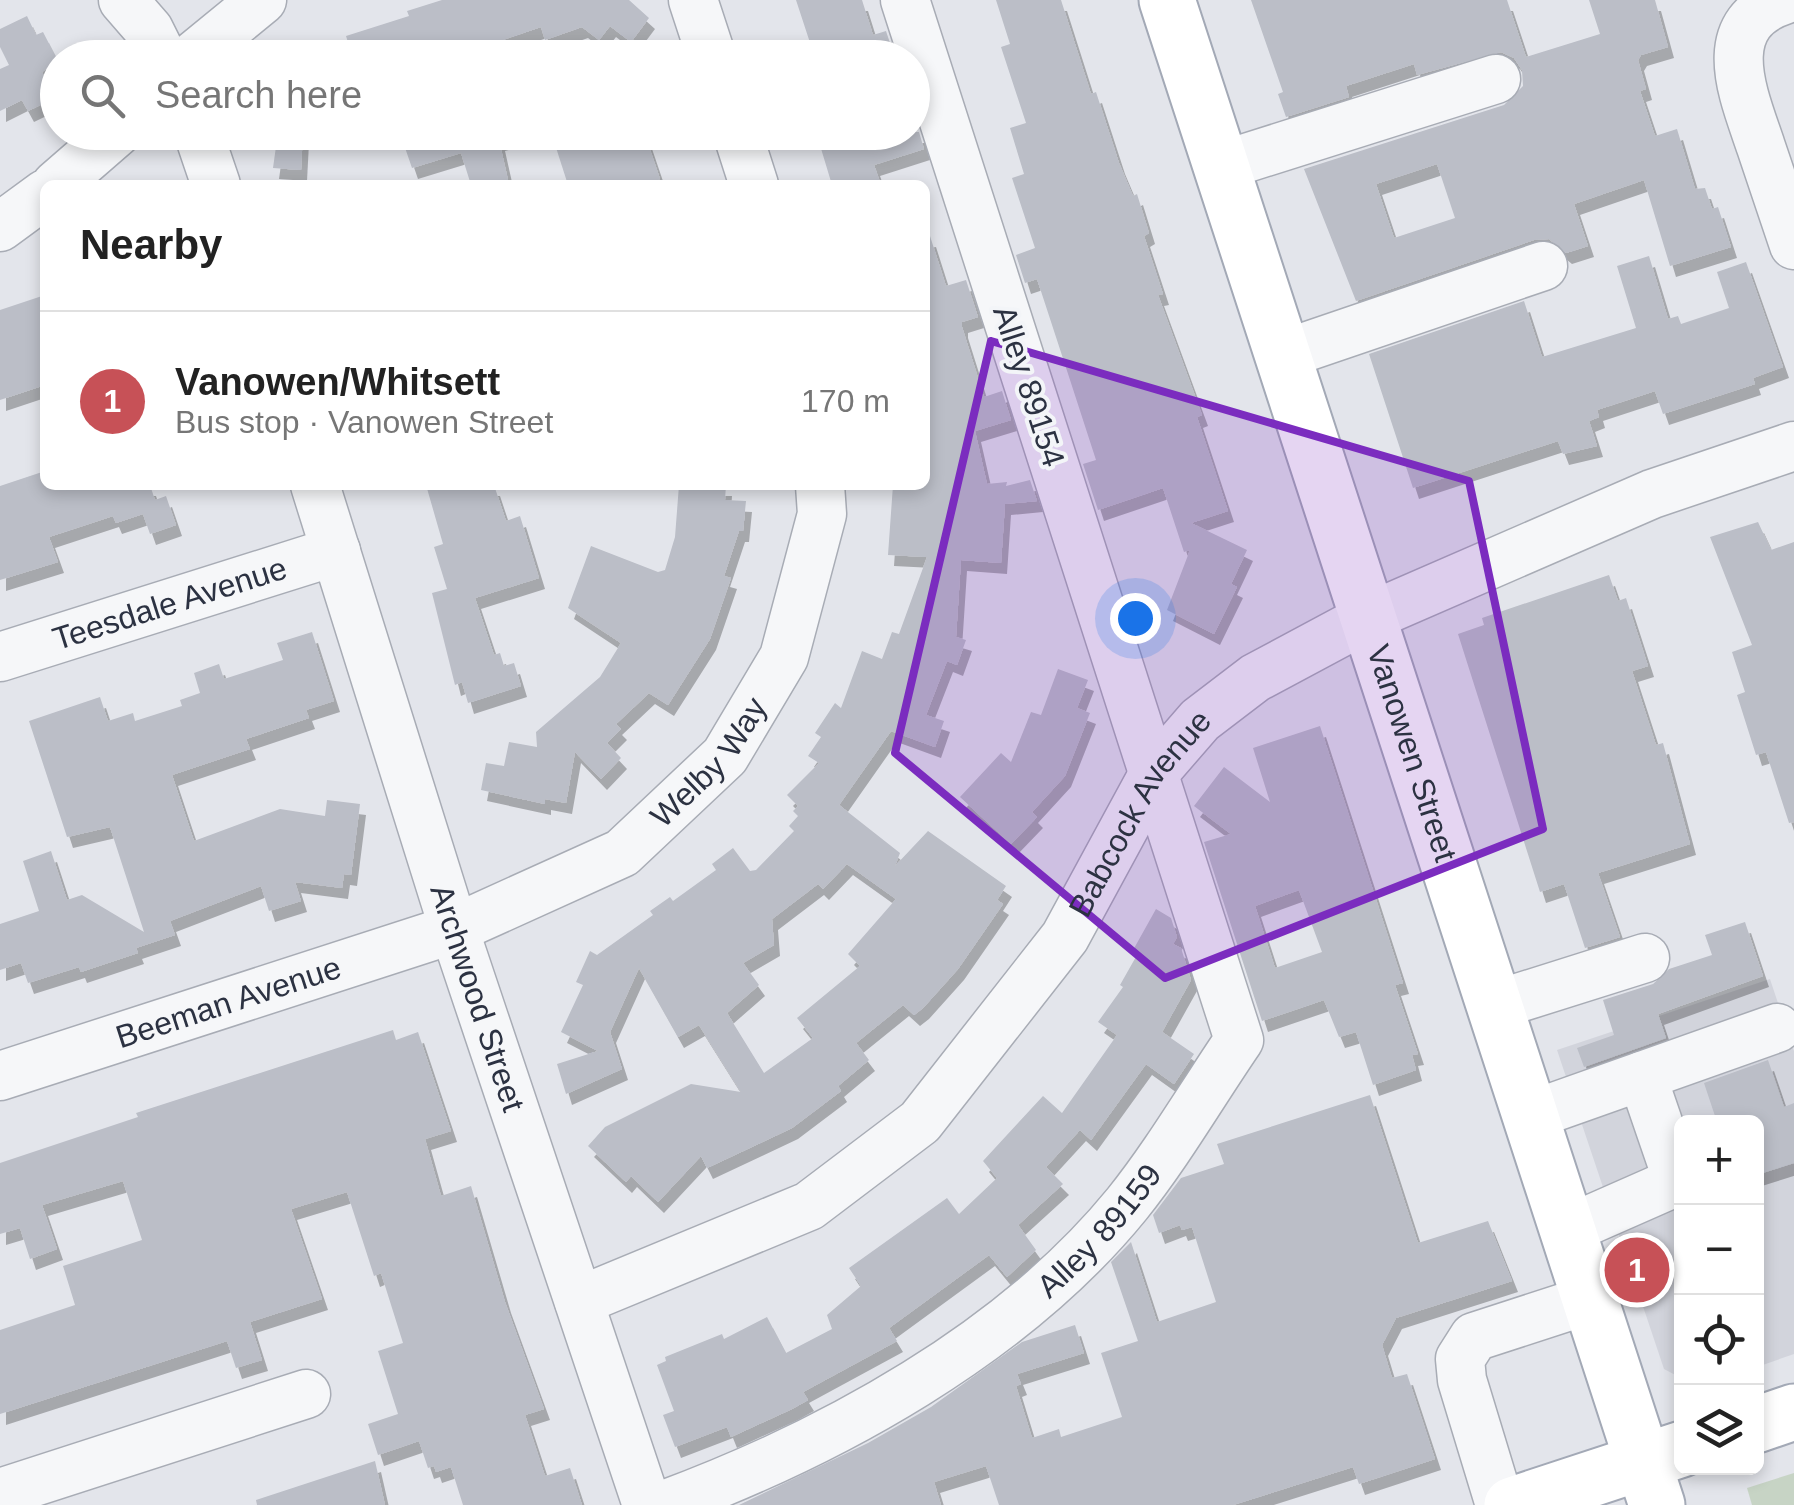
<!DOCTYPE html>
<meta charset="utf-8">
<style>
:root{--surface:#fff;--page:#f2f2f2;--text:#222;--muted:#767676;--line:#e0e0e0;--accent:#c75157}
body{margin:0;font-family:Arial,sans-serif;background:var(--page);color:var(--text)}
.controls{position:absolute;right:30px;bottom:30px;display:grid;overflow:hidden;border-radius:15px;box-shadow:0 5px 15px #0003}
.controls button{width:90px;height:90px;display:grid;place-items:center;padding:0;border:0;border-bottom:2px solid var(--line);background:var(--surface);color:var(--text);font:50px sans-serif}
.you{position:absolute;left:1135px;top:618px;width:35px;height:35px;margin:-25px;border:8px solid #fff;border-radius:50%;background:#1a73e8;box-shadow:0 0 0 15px #1a73e833}
.badge{display:grid;place-items:center;width:65px;height:65px;border-radius:50%;background:var(--accent);color:#fff;font-size:32px;font-weight:700}
.pin{position:absolute;translate:-50% -50%;border:5px solid #fff;box-shadow:0 2px 10px #0006}
.list{margin:0;padding:0;list-style:none}
h2{display:flex;justify-content:space-between;align-items:center;height:130px;margin:0;padding:0 40px;font-size:42px}
h2 small{font-size:32px;font-weight:400;color:var(--muted)}
.list li{display:grid;grid-template-columns:65px 1fr auto;gap:30px;align-items:center;box-sizing:border-box;height:180px;padding:0 40px;border-top:2px solid var(--line)}
.list b{display:block;font-size:38px;white-space:nowrap}
.list p{margin:0;font-size:32px;white-space:nowrap;color:var(--muted)}
.list em{font-size:32px;font-style:normal;color:var(--muted)}
.icon{flex:none;width:55px;height:55px;fill:none;stroke:currentColor;stroke-width:2;stroke-linecap:round;stroke-linejoin:round}
.map{position:relative;flex:none;width:1794px;height:1505px;overflow:hidden}
.search{position:absolute;background:var(--surface);box-shadow:0 5px 15px #0003;left:40px;top:40px;width:890px;height:110px;display:flex;align-items:center;gap:25px;box-sizing:border-box;padding:0 35px;border-radius:55px;color:var(--muted);font-size:38px}
.panel{position:absolute;background:var(--surface);box-shadow:0 5px 15px #0003;left:40px;top:180px;width:890px;height:310px;border-radius:15px}
.map>svg:first-child{display:block}
</style>
<div class="map">
<svg width="1794" height="1505" viewBox="0 0 1794 1505">
<defs>
<filter id="shadow"><feDropShadow dx="6" dy="11" stdDeviation="0" flood-color="#0004"/></filter>
</defs>
<rect width="100%" height="100%" fill="#e3e5eb"/>
<path fill="#d2d4dc" d="M1770 979 1794 1051V1354L1757 1367 1756 1122H1682L1681 1378 1664 1369 1557 1050Z"/>
<path fill="#c7d4c5" d="M1794 1473V1505H1752L1747 1488Z"/>
<g fill="#bbbec7" fill-rule="evenodd" filter="url(#shadow)">
<path d="M442 0H629L649 18 631 42 610 26 599 40 582 27 545 40 541 27 482 47 485 58H353L346 36 409 16 407 11Z"/>
<path d="M796 0H862L873 35 886 31 895 58H815Z"/>
<path d="M996 0H1061L1091 94 1096 92 1119 163 1133 196 1137 194 1149 233 1144 236 1163 294 1158 295 1202 415 1197 417 1228 511 1191 523 1247 550 1231 584 1237 587 1214 634 1167 610 1190 550 1184 552 1163 488 1098 510 1083 464 1096 460 1071 383 1037 279 1025 283 1016 255 1035 248 1012 178 1024 174 1010 128 1026 123 1001 47 1010 44Z"/>
<path d="M1251 0H1507L1526 57 1600 34 1589 0H1655L1668 47 1641 55 1638 60 1646 89 1640 91 1655 136 1677 129 1695 189 1705 188 1712 209 1718 207 1731 247 1670 266 1644 180 1574 204 1588 246 1566 253 1549 239 1534 240 1356 301 1304 169 1504 105 1523 86 1522 70 1514 58 1501 52 1417 75 1414 64 1346 86 1349 97 1286 117 1278 94 1283 92ZM1437 164 1455 218 1394 238 1376 184Z"/>
<path d="M27 16 36 35 43 32 58 61 42 72 55 98 28 111 22 100 0 111V69L9 65 0 47V29Z"/>
<path d="M278 132H303L301 170 273 168Z"/>
<path d="M422 132H509L510 137 499 140 508 180 471 185 461 153 412 168 402 139Z"/>
<path d="M551 132H644L660 179 643 185H568Z"/>
<path d="M816 132H919L924 149 874 165 881 185H832Z"/>
<path d="M930 236 946 286 966 280 978 317 962 322V327L984 397 1002 391 1011 420 975 431 987 484 1007 482 1006 486 1030 480 1037 501 1005 504 1001 563 961 560 956 637 966 640 957 665 947 661 926 715 944 721 935 747 891 731 839 805 900 853 895 866 928 831 1006 886 997 900 1003 904 958 969 923 1008 914 1015 903 1005 856 1043 869 1060 838 1086 841 1091 792 1128 707 1168 701 1156 658 1202 631 1176 626 1182 588 1146 605 1127 691 1084 741 1092 699 1025 678 1037 639 968 610 1032 622 1069 566 1094 557 1064 598 1051 561 1032 583 985 576 982 590 951 597 955 653 915 650 911 670 897 673 901 716 870 712 864 733 848 750 871 756 870 794 831 789 826 798 816 793 811 798 806 787 795 819 763 808 756 821 737 815 733 835 703 841 708 862 651 882 659 892 632 899 634 927 557 888 555 893 485H925V237ZM847 864 896 899 848 954 860 966 797 1018 813 1038 764 1073 727 1013 759 985 743 963 774 945 772 919 818 884 823 889Z"/>
<path d="M1649 256 1668 319 1678 316 1681 324 1729 308 1717 272 1746 262 1783 367 1753 378 1755 384 1663 414 1655 391 1597 410 1599 417 1589 421 1597 446 1563 454 1558 441 1413 488 1369 354 1524 301 1542 357 1636 328 1617 266Z"/>
<path d="M45 295V385L0 400V310Z"/>
<path d="M45 471V485H150L155 500 166 496 176 525 150 534 143 514 116 523 113 516 49 537 58 562 0 580V486Z"/>
<path d="M426 485H494L506 521 520 516 539 578 475 598 494 655 500 653 504 666 514 663 521 686 468 703 462 682 455 685 432 593 447 589 434 547 443 544Z"/>
<path d="M679 485H726L725 500 746 501 743 531H739L724 576 731 578 710 639 668 705 649 693 616 724 621 729 607 743 621 758 601 779 575 752 566 803 545 799V804L481 790 486 763 504 766 509 742 537 747 536 732 600 677 621 643 568 608 591 546 658 572 665 570 675 537Z"/>
<path d="M1758 522 1771 550 1794 542V822L1789 823 1766 752 1756 755 1737 695 1745 692 1732 652 1752 645 1710 537Z"/>
<path d="M1609 575 1618 601 1626 598 1648 666 1632 671 1656 745 1663 743 1690 844 1598 873 1620 937 1585 948 1564 884 1540 892 1458 634 1484 625 1482 618Z"/>
<path d="M312 632 334 701 306 710 309 718 246 739 250 749 172 775 194 841 280 809 325 816 327 800 360 804 351 875 344 874 342 888 295 882 301 901 269 911 261 886 170 921 175 935 136 948 138 953 81 972 79 967 28 983 21 963 0 970V924L39 911 23 861 51 851 67 900 82 895 144 932 110 827 67 837 29 721 100 697 108 721 133 713 135 721 182 706 180 700 200 693 194 673 219 664 224 679 283 660 277 643Z"/>
<path d="M1058 669 1088 680 1077 708 1090 713 1065 776 1032 812 1037 817 1011 844 960 797 1001 753 1011 762 1031 712 1041 715Z"/>
<path d="M1320 726 1403 983 1395 985 1418 1054 1412 1055 1416 1070 1373 1085 1356 1032 1339 1037 1324 1000 1262 1021 1204 842 1231 834 1194 806 1224 767 1270 802 1253 748ZM1299 890 1322 952 1275 968 1255 906Z"/>
<path d="M1156 909 1171 918 1177 937 1173 944 1181 948 1191 980 1162 1032 1194 1054 1174 1084 1146 1064 1091 1140 1080 1130 1046 1167 1063 1184 1018 1225 1036 1250 1007 1277 989 1255 889 1328 897 1341 803 1392 808 1400 792 1409 731 1437 727 1427 675 1447 663 1415 674 1411 657 1365 666 1361 665 1357 722 1334 724 1339 767 1317 786 1353 832 1329 827 1315 861 1286 849 1268 947 1198 959 1214 997 1178 983 1161 1043 1096 1062 1113 1117 1035 1098 1022 1123 987 1120 985 1137 955 1132 952Z"/>
<path d="M1745 922 1763 976 1658 1014 1666 1038 1584 1067 1577 1048 1614 1035 1603 1000 1653 984 1669 969 1712 955 1705 935Z"/>
<path d="M393 1030 396 1040 418 1032 451 1131 425 1139 441 1196 471 1186 505 1302 544 1409 525 1415 545 1476 570 1468 582 1505H463L451 1467 436 1472 434 1466 428 1468 419 1441 378 1455 368 1424 398 1414 378 1351 403 1343 381 1273 374 1276 347 1192 291 1209 322 1299 250 1322 262 1360 236 1368 227 1341 0 1414V1330L75 1305 63 1266 142 1240 123 1181 42 1205 57 1249 30 1259 20 1228 0 1234V1163L138 1117 136 1113Z"/>
<path d="M1768 1060 1784 1107 1794 1103V1163L1756 1175V1122H1717L1704 1083Z"/>
<path d="M1370 1095 1418 1243 1488 1221 1512 1281 1396 1318 1382 1345 1392 1378 1407 1374 1435 1459 1359 1484 1353 1467 1233 1505H999L986 1466 934 1482 941 1505H739L868 1443 931 1407 1022 1342 1075 1325 1084 1353 1017 1374 1021 1384 1016 1386 1032 1438 1059 1429 1061 1437 1122 1417 1101 1353 1138 1341 1111 1262 1131 1242 1157 1322 1216 1302 1192 1227 1182 1230 1180 1225 1159 1233 1153 1215 1181 1178 1224 1164 1217 1144Z"/>
<path d="M375 1461 385 1505H257L256 1500Z"/>
</g>
<g fill="none" stroke-linecap="round" stroke-linejoin="round">
<defs>
<g id="minor">
<path d="M123 0 149 30 163 58"/>
<path d="M693 0 712 58"/>
<path d="M1784 0C1711 24 1744 96 1761 147 1772 180 1783 213 1794 245"/>
<path d="M191 58 262 0"/>
<path d="M198 132 216 185"/>
<path d="M737 132 754 185"/>
<path d="M1221 166 1496 79"/>
<path d="M56 185 117 132"/>
<path d="M0 227 45 194"/>
<path d="M1282 355 1543 266"/>
<path id="s1" d="M315 485 454 929 647 1505"/>
<path id="s2" d="M0 657 336 551"/>
<path d="M1496 1005 1645 958"/>
<path id="s3" d="M0 1076 454 929 622 853 725 756 784 657 822 514 820 485"/>
<path d="M1532 1115 1777 1028"/>
<path d="M1569 1229 1678 1181 1642 1076"/>
<path id="s4" d="M579 1301 809 1206 920 1122 1065 937 1154 773 1200 720 1255 678 1369 617 1652 494 1794 446"/>
<path d="M0 1493 306 1394"/>
<path id="s5" d="M664 1505C831 1443 1013 1344 1127 1204 1168 1153 1202 1094 1239 1040L905 0"/>
<path d="M1500 1505 1462 1380 1460 1359 1474 1337 1591 1299"/>
</g>
<g id="major">
<path id="s6" d="M1167 0 1657 1505"/>
<path d="M1756 1425 1794 1412"/>
<path d="M1512 1505 1682 1449"/>
</g>
</defs>
<use href="#minor" stroke="#a8acb5" stroke-width="51"/>
<use href="#major" stroke="#a3a9b6" stroke-width="59"/>
<use href="#minor" stroke="#f6f7f9" stroke-width="48"/>
<use href="#major" stroke="#fff" stroke-width="55"/>
</g>
<path fill="#7b2cbf" fill-opacity="0.2" stroke="#7b2cbf" stroke-width="8" stroke-linejoin="round" d="M991 341 1469 481 1543 829 1165 978 895 753Z"/>
<g text-anchor="middle" dominant-baseline="central" stroke-width="8" stroke-linejoin="round" paint-order="stroke">
<g font-size="32" fill="#2c3242" stroke="#f3f5f8">
<text transform="translate(1029 386) rotate(72)">Alley 89154</text>
<text stroke="none"><textPath href="#s2" startOffset="178">Teesdale Avenue</textPath></text>
<text stroke="none"><textPath href="#s6" startOffset="792">Vanowen Street</textPath></text>
<text stroke="none"><textPath href="#s3" startOffset="788">Welby Way</textPath></text>
<text stroke="none"><textPath href="#s4" startOffset="768">Babcock Avenue</textPath></text>
<text stroke="none"><textPath href="#s1" startOffset="538">Archwood Street</textPath></text>
<text stroke="none"><textPath href="#s3" startOffset="240">Beeman Avenue</textPath></text>
<text stroke="none"><textPath href="#s5" startOffset="520">Alley 89159</textPath></text>
</g>
</g>
</svg>
<div class="controls">
<button>+</button>
<button>−</button>
<button><svg class="icon" aria-label="locate" viewBox="0 0 24 24"><circle cx="12" cy="12" r="6"/><path d="M12 2v4M12 18v4M2 12h4M18 12h4"/></svg></button>
<button><svg class="icon" aria-label="layers" viewBox="0 0 24 24"><path d="M12 4l9 5-9 5-9-5zM3 14l9 5 9-5"/></svg></button>
</div>
<div class="you"></div>
<div class="pin badge" style="left:1637px;top:1270px">1</div>
<div class="search"><svg class="icon" aria-label="search" viewBox="0 0 24 24"><circle cx="10" cy="10" r="6"/><path d="M15 15l6 6"/></svg>Search here</div>
<section class="panel">
<h2>Nearby<small></small></h2>
<ul class="list">
<li><span class="badge">1</span><div><b>Vanowen/Whitsett</b><p>Bus stop · Vanowen Street</p></div><em>170 m</em></li>
</ul>
</section>
</div>
